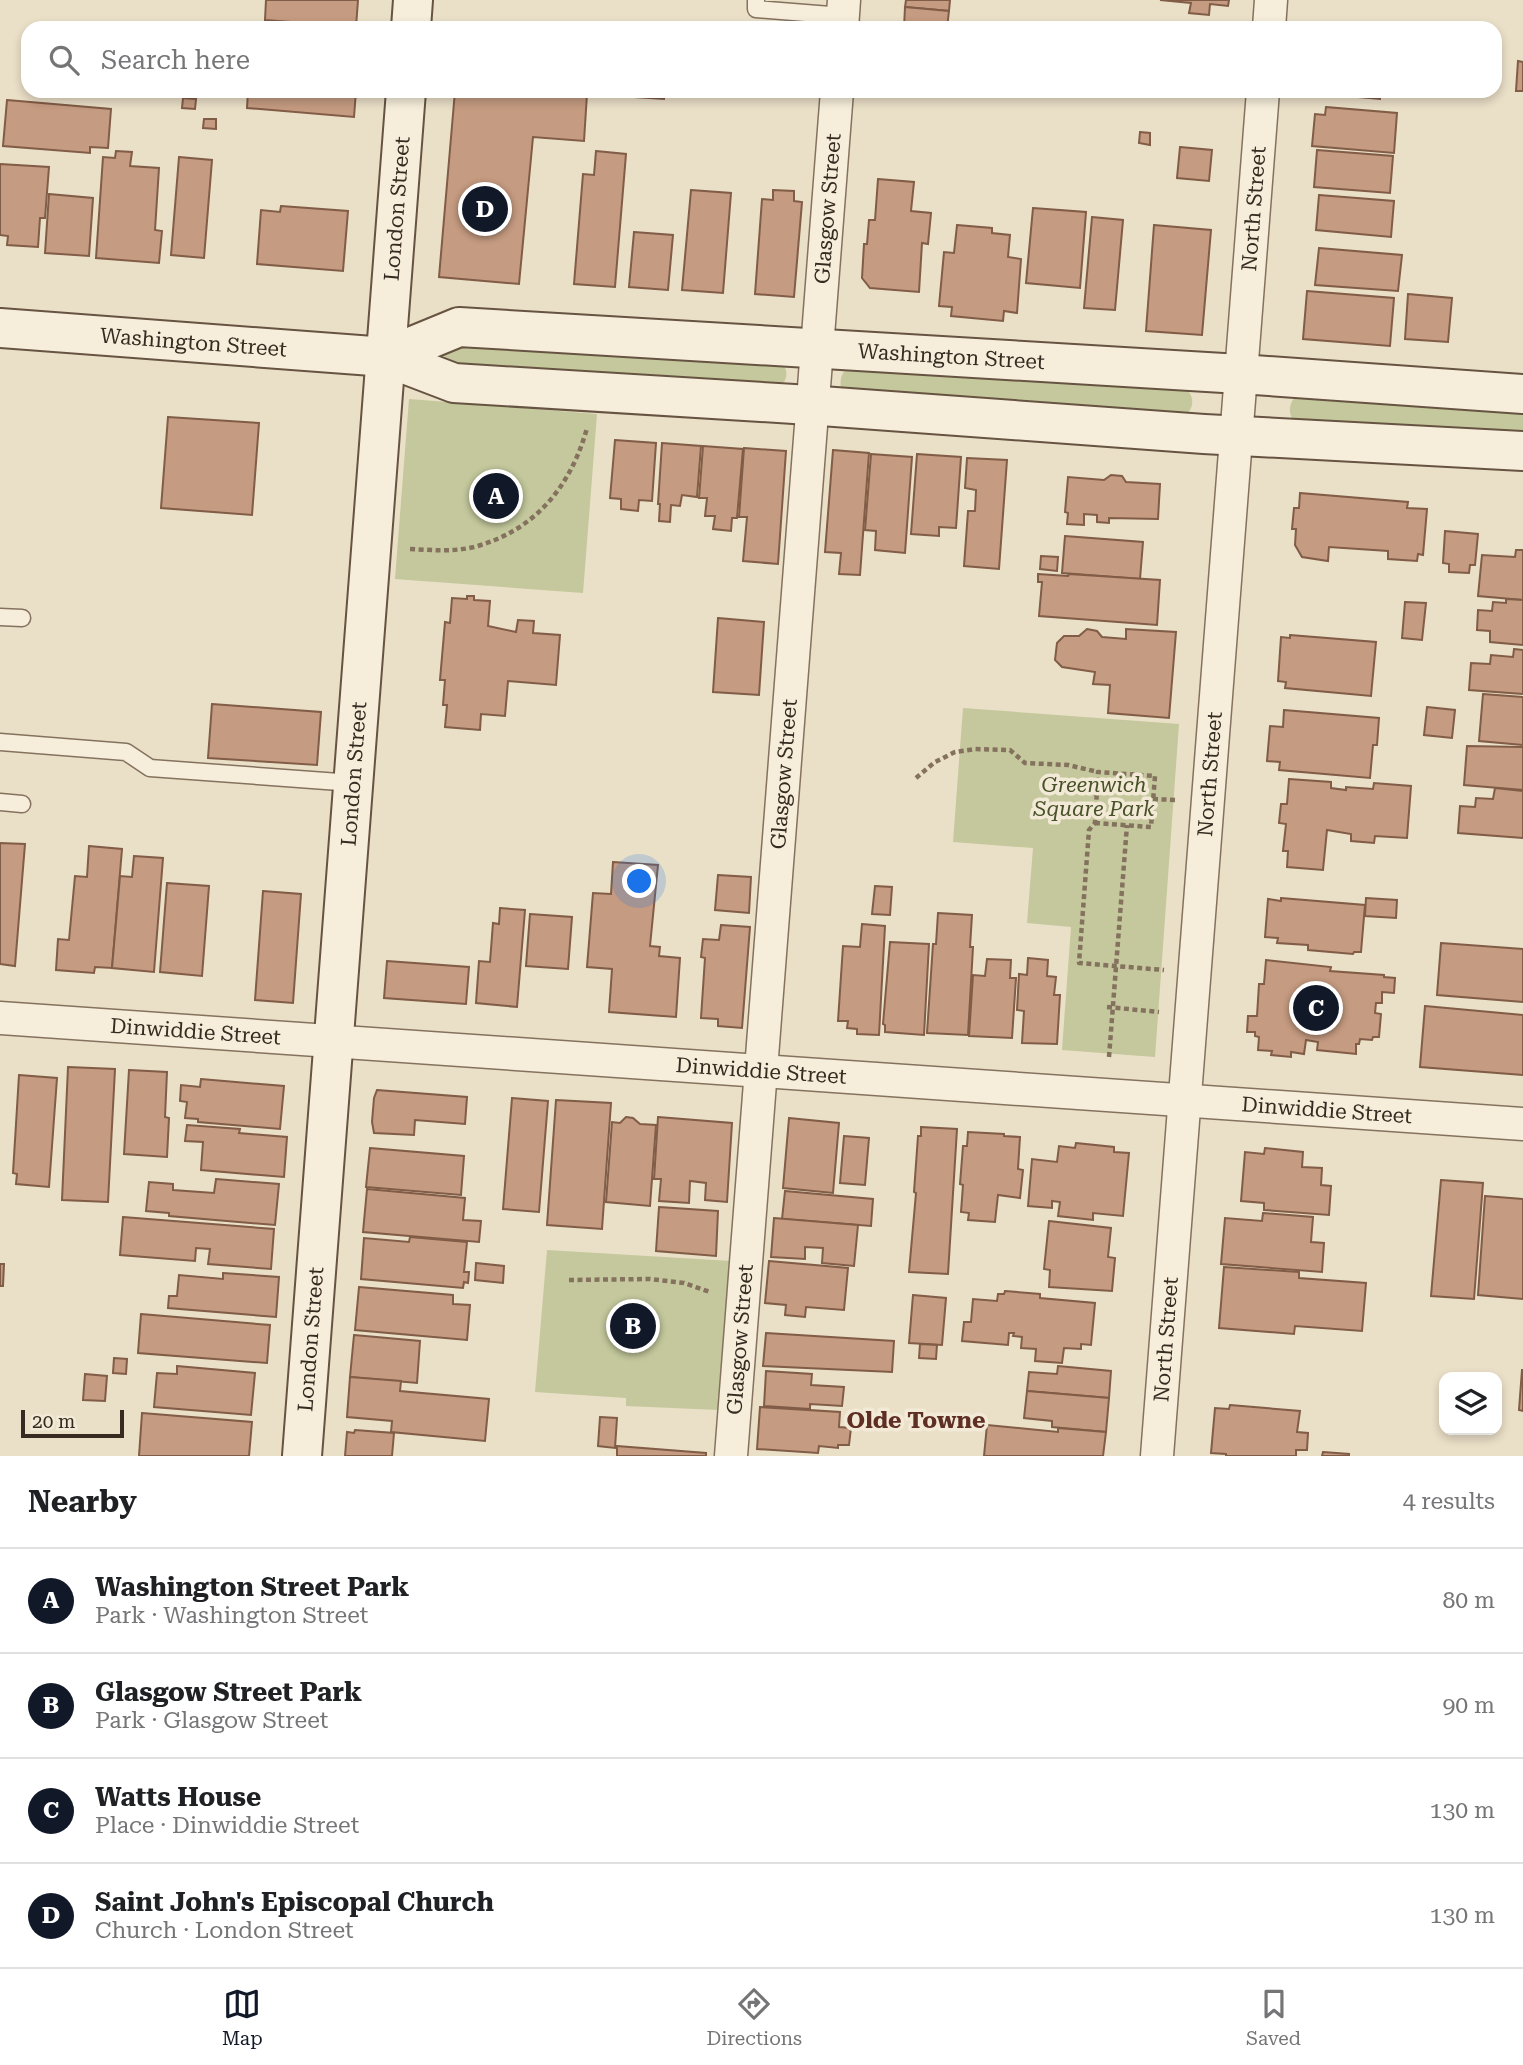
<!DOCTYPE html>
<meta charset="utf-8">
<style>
:root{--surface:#fff;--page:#f6f6f6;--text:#202124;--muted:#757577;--line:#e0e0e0;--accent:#111827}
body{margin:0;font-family:"Roboto Serif",serif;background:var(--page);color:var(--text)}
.controls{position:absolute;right:21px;bottom:21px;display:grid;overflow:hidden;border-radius:14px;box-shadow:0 4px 10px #0003}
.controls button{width:63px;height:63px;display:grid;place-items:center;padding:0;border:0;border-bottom:2px solid var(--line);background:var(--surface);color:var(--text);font:35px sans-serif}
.scale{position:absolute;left:21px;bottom:18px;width:103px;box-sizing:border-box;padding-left:7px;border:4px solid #362a21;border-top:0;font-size:19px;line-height:24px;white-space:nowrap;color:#362a21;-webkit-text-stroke:5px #f2ead6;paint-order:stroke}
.you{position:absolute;left:640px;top:882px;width:24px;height:24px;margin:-18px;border:5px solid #fff;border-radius:50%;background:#1a73e8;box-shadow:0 0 0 10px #1a73e833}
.badge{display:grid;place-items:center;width:46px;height:46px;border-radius:50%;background:var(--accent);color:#fff;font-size:23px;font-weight:700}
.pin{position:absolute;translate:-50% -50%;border:4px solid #fff;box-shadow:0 2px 7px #0006}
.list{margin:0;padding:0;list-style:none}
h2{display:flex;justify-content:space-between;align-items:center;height:91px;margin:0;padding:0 28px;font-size:30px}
h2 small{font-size:23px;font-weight:400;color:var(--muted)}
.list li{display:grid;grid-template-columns:46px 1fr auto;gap:21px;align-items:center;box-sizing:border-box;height:105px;padding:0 28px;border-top:2px solid var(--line)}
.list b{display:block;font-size:26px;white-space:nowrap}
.list p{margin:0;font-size:23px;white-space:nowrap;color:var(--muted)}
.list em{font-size:23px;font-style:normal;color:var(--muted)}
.icon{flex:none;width:38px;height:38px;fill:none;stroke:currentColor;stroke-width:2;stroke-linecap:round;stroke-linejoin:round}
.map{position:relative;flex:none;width:1523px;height:1456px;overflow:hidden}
.search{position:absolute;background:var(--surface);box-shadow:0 4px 10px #0003;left:21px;right:21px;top:21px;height:77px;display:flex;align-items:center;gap:18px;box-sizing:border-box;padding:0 24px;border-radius:21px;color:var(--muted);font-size:26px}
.sheet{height:511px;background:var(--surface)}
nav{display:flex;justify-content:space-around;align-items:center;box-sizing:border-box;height:98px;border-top:2px solid var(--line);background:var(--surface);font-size:19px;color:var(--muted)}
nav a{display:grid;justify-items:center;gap:4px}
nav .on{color:var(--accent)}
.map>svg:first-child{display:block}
</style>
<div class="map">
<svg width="1523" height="1456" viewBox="0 0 1523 1456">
<rect width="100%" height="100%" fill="#eadfc7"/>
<g fill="#c4c89c">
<path d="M452 341 781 362C789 371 788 379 779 388L458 370 445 361 444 354Z"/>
<path d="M849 367 1186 388C1195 398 1194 408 1185 416L841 389C840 378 841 373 849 367Z"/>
<path d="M1298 394 1523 407V440L1296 424C1287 414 1288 403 1298 394Z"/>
<path d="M409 399 597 414 583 593 395 579Z"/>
<path d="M963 708 1179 724 1155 1057 1062 1050 1071 927 1027 923 1033 848 953 842Z"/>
<path d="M547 1250 731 1261 719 1410 626 1406V1398L535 1392Z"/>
</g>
<g fill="#c59b81" stroke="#815c46" stroke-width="2">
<path d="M266 0H358L356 27 265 20Z"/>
<path d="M906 0H950L949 11 905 7Z"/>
<path d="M1160 0H1229L1228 6 1210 4 1209 15 1189 13 1191 3Z"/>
<path d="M905 7 949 11 947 28H904Z"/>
<path d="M1518 61 1523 62V91H1516Z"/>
<path d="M248 91H356L354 117 247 108Z"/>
<path d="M455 91H664V99L587 94 584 141 533 137 519 284 439 277Z"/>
<path d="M1324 91H1380V99L1324 94Z"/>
<path d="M183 98 196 99 195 109 182 108Z"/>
<path d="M7 100 111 109 108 148 90 147V153L3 146Z"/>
<path d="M1326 107 1397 113 1394 153 1312 146 1315 114 1325 115Z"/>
<path d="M204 119H216V129L203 128Z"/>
<path d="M1140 132 1150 133V145L1139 143Z"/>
<path d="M1180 147 1212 150 1209 181 1177 178Z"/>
<path d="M1317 150 1393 156 1390 193 1314 187Z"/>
<path d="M116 151 132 152 130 166 159 168 155 230 162 231 159 263 96 258 103 157 115 158Z"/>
<path d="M596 151 626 154 615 287 574 284 583 174 594 175Z"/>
<path d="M179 157 212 160 204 258 171 255Z"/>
<path d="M0 164 49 167 45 218H40L38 247 7 245 8 236 0 235Z"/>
<path d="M878 179 914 182 911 211 931 213 928 244 922 243 919 292 870 288 862 278 864 244H867L869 220H875Z"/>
<path d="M691 190 731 193 723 293 682 290Z"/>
<path d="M773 190 794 191V201L802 202 794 297 755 294 762 199 773 200Z"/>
<path d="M49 194 93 198 89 256 45 253Z"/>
<path d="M1319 195 1394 201 1391 237 1316 230Z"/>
<path d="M281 206 348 211 343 271 257 264 261 210 280 212Z"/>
<path d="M1033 208 1086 212 1080 288 1026 283Z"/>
<path d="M1092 217 1123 220 1115 310 1084 308Z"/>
<path d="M957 225 992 228V233L1010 235 1008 257 1021 259 1017 313 1004 311 1003 321 951 316 952 307 939 306 944 252 954 253Z"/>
<path d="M1154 225 1211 230 1202 335 1146 331Z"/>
<path d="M634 232 673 235 668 290 629 287Z"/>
<path d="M1319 248 1402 255 1398 291 1315 285Z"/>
<path d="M1307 291 1394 298 1390 346 1303 339Z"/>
<path d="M1408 294 1452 298 1448 342 1405 339Z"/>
<path d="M168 417 259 423 252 515 161 508Z"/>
<path d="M615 440 656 443 652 501 639 500 638 511 621 509V499L610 498Z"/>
<path d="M662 443 701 446 697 497 682 495 680 506 671 505 670 522 659 521 660 504H658Z"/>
<path d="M703 446 743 449 737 518H732L731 531 713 529 715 516H705L707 498H699Z"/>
<path d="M744 448 786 451 778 564 743 561 747 517H739Z"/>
<path d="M833 450 869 453 860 575 839 574 841 553 825 552Z"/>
<path d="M871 454 912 457 905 553 875 550 876 531 865 530Z"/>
<path d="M917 454 961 457 956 528 939 527V536L911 534Z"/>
<path d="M967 458 1007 460 999 569 964 566 968 511H975L976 490 965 488Z"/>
<path d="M1111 475 1122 476 1126 482 1160 484 1158 519 1109 518V523L1097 522V515L1084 514V525L1067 524 1068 513 1065 512 1068 477 1104 480Z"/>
<path d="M1300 493 1408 502 1407 508 1427 509 1423 555 1418 554 1417 561 1388 559V551L1329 547 1328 561 1302 557 1295 545 1296 529H1292L1294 508H1299Z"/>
<path d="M1445 531 1478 534 1475 565H1470L1469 573 1449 572V564L1443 563Z"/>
<path d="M1065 536 1143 542 1140 579 1062 573Z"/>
<path d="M1516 550H1523V600L1478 596 1482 555 1515 557Z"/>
<path d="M1041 556 1058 557 1057 571 1040 569Z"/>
<path d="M1038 574 1068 576 1069 574 1160 580 1157 625 1039 616 1042 582H1038Z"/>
<path d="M467 596H474V600L490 601 488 626 516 632 518 620 534 621 533 633 560 635 556 685 508 681 505 716 481 714 480 730 445 727 447 705H443L445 680H440L445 622 450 623 452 598 467 599Z"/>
<path d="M1506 599 1523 600V645L1490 642V631L1477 630 1478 610 1492 611 1493 602 1506 603Z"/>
<path d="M1405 602 1426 603 1422 640 1402 638Z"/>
<path d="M718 618 764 622 759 695 713 692Z"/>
<path d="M1087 629 1097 631 1102 637 1126 639V629L1176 632 1169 718 1108 713 1110 685 1093 684 1095 672 1062 667 1055 660 1057 643 1064 636H1079Z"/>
<path d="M1290 635 1376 642 1371 696 1285 688 1286 682 1278 681 1281 637 1290 638Z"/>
<path d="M1514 649 1523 650V694L1469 690 1471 663 1490 664 1491 655 1513 657Z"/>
<path d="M1483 694 1523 697V745L1479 741Z"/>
<path d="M212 704 321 712 317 765 208 758Z"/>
<path d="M1427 707 1455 710 1452 738 1424 735Z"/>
<path d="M1284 710 1379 718 1377 745H1373L1370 778 1279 770 1280 762 1267 761 1270 726 1283 727Z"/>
<path d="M1467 746 1523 747V790L1464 785Z"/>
<path d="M1289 779 1331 782V788L1346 790V787L1373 789 1374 783 1411 786 1407 838 1375 836 1374 843 1351 841V834L1327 830 1323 870 1287 867 1288 851H1283L1286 824 1279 823 1281 804H1287Z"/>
<path d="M1495 788 1523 791V838L1458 833 1460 806 1475 807 1476 798 1493 799Z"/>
<path d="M0 843 25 844 15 966 0 964Z"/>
<path d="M89 846 122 849 112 968 95 967 94 973 56 970 58 939 69 940 75 876 87 877Z"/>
<path d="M134 856 163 858 154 972 112 968 120 876 132 877Z"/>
<path d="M613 862 658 865 650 946 660 947 659 956 680 958 676 1017 609 1012 612 969 587 967 593 893 611 894Z"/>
<path d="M718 875 751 877 749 913 715 910Z"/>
<path d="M167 883 209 886 202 976 160 972Z"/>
<path d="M875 886 892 887 890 915 872 914Z"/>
<path d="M263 891 301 894 293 1003 255 1000Z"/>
<path d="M1281 898 1365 905 1361 952H1354L1353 954 1308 950V945L1277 943 1278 938 1265 937 1268 899 1281 901Z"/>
<path d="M1366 898 1397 900 1396 918 1365 916Z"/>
<path d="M500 908 525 910 517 1007 476 1003 479 961 490 962 493 923 499 924Z"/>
<path d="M938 913 972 915 970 947H973L968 1035 927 1033 933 944H936Z"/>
<path d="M530 914 572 917 568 969 526 966Z"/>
<path d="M862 924 885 926 879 1035 857 1034V1029L847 1028 848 1021H838L843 946 860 947Z"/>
<path d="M721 925 750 927 742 1028 718 1026V1019L701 1018 705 958 701 957 703 939 719 940Z"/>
<path d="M890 942 929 944 924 1035 885 1032V1025L883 1024Z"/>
<path d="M1441 943 1523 949V1002L1437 995Z"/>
<path d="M1028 958 1048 960 1047 976 1056 977 1054 995H1060L1057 1044 1022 1043 1024 1011 1017 1010 1019 974 1027 975Z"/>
<path d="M987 959 1011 960 1010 978H1016L1012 1038 969 1036 973 975 985 976Z"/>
<path d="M1266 960 1331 967 1330 971 1384 975V977L1395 978 1394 993 1382 992V1003H1376L1375 1013 1381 1014 1379 1037H1373L1372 1040 1360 1039 1359 1044H1356V1054L1317 1050 1318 1042 1306 1040 1304 1054 1291 1052V1057L1271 1055 1272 1051 1258 1050 1259 1037 1255 1036V1032H1247L1248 1016H1257L1259 984H1264Z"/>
<path d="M387 961 469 967 466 1004 384 998Z"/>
<path d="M1425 1006 1523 1015V1075L1420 1067Z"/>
<path d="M68 1067 115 1069 108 1202 62 1200Z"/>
<path d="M129 1070 167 1072 165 1117 169 1118 167 1157 124 1154Z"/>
<path d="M19 1075 57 1078 49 1187 16 1184 17 1174 13 1173Z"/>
<path d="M201 1079 284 1086 280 1129 198 1122V1119L185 1118 187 1102 180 1101 181 1085 200 1087Z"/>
<path d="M377 1090 467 1097 465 1124 415 1120 414 1135 374 1133 372 1122 374 1098Z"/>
<path d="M512 1098 548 1101 539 1212 503 1209Z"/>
<path d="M556 1100 611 1103 602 1229 547 1225Z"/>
<path d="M626 1117 633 1118 640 1124 656 1125 650 1206 606 1202 612 1122 620 1123Z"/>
<path d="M658 1117 732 1123 727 1202 705 1200 706 1183 690 1181 689 1203 659 1201 661 1179H654Z"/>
<path d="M789 1118 839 1123 833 1193 783 1188Z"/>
<path d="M187 1125 240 1129 239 1133 287 1137 284 1177 201 1170 203 1142 185 1141Z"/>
<path d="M921 1127 957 1129 948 1274 909 1272 916 1193 914 1192 918 1136H921Z"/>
<path d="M968 1132 1004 1134V1136L1020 1137 1018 1169 1023 1170 1020 1198 998 1195 995 1222 968 1220 969 1213 961 1212 963 1185 960 1184 963 1146H967Z"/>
<path d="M844 1136 869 1138 865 1185 840 1183Z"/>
<path d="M1076 1143 1114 1147V1152L1129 1153 1123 1216 1093 1213V1220L1058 1216 1060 1202 1052 1201V1208L1028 1206 1032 1159 1057 1162 1059 1146 1075 1148Z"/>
<path d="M370 1148 464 1156 461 1195 366 1187Z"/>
<path d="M1265 1148 1303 1152 1302 1167 1322 1168 1321 1185 1331 1186 1329 1215 1264 1210V1203L1241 1201 1245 1152 1264 1154Z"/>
<path d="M216 1179 279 1184 275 1225 169 1216V1213L146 1211 149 1182 173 1184V1190L214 1193Z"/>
<path d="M1441 1180 1483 1183 1474 1299 1431 1296Z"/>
<path d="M367 1189 465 1198 463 1220 481 1221 479 1242 363 1232Z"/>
<path d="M785 1191 873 1199 871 1226 782 1219Z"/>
<path d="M1485 1196 1523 1199V1299L1478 1295Z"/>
<path d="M659 1207 718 1211 716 1256 656 1251Z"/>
<path d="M1263 1213 1313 1217 1311 1242 1324 1243 1322 1272 1221 1264 1225 1218 1262 1221Z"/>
<path d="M123 1217 274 1229 271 1269 208 1264 210 1249 196 1248 195 1261 120 1255Z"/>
<path d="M774 1218 858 1225 854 1266 822 1263 823 1248 805 1247V1259L771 1257Z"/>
<path d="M1049 1221 1111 1228 1108 1257 1115 1258 1112 1291 1049 1287 1050 1270 1044 1269Z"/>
<path d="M410 1237 467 1242 464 1272H469L468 1283 464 1282 463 1288 361 1279 364 1238 409 1242Z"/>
<path d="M769 1261 848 1268 844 1310 806 1307 805 1317 785 1315 786 1305 765 1303Z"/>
<path d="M476 1263 504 1266 503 1283 475 1280Z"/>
<path d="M0 1264H4L3 1286H0Z"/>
<path d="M1224 1267 1299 1272V1278L1366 1283 1362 1331 1295 1326 1294 1334 1219 1328Z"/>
<path d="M223 1273 279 1277 276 1317 168 1308 169 1296H177L179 1275 223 1279Z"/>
<path d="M359 1287 453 1295V1304L470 1305 467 1340 355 1330Z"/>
<path d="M1005 1291 1040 1294V1298L1095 1303 1091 1345 1081 1344V1349L1064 1348 1062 1363 1035 1361 1036 1349 1021 1348 1022 1337 1013 1336 1014 1333H1009L1008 1345 962 1341 964 1322H971L973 1299 997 1301 998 1294H1004Z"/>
<path d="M913 1295 946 1298 942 1345 909 1343Z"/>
<path d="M141 1314 270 1325 267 1363 138 1353Z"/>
<path d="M766 1333 894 1341 892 1372 763 1366Z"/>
<path d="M354 1335 420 1341 417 1383 350 1377Z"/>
<path d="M920 1344 937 1345 936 1359 919 1358Z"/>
<path d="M114 1358 127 1359 126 1374 113 1373Z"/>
<path d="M177 1366 255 1373 251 1415 154 1407 157 1373 177 1374Z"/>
<path d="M1058 1366 1111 1371 1109 1398 1027 1391 1029 1372 1057 1374Z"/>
<path d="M1522 1370H1523V1411L1519 1410Z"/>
<path d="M766 1371 812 1374 811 1385 844 1387 842 1406 810 1404V1409L764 1406Z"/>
<path d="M85 1374 107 1376 105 1401 83 1400Z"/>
<path d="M350 1377 401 1381 400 1391 489 1399 485 1441 391 1432 392 1421 347 1417Z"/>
<path d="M1027 1391 1109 1398 1106 1432 1052 1427V1421L1024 1418Z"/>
<path d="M1230 1405 1300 1411 1297 1432 1308 1433 1307 1450H1296V1456H1226V1454L1211 1453 1215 1408 1229 1409Z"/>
<path d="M760 1407 840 1412 839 1427 851 1428 849 1445H838V1448L819 1446 818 1453 757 1449Z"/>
<path d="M142 1413 252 1422 249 1456H139Z"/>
<path d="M600 1417 617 1418 615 1448 598 1446Z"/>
<path d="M987 1425 1058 1432V1428L1106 1432 1103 1456H984Z"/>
<path d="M355 1430 394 1433 392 1456H345L347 1432 354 1433Z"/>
<path d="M617 1446 706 1453V1456H617Z"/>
<path d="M1323 1452 1349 1454V1456H1322Z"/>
</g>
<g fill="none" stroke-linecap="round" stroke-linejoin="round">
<defs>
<g id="lane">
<path d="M756 0V9L843 16"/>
<path d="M0 617 22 618"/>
<path d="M0 742 126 752 150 768 353 783"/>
<path d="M0 802 22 804"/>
</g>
<g id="street">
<path d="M842 28 844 0"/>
<path d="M1269 28 1271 0"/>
<path id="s1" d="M0 1018 1523 1124"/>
<path id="s2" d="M731 1456 837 91"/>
<path id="s3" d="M1157 1456 1263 91"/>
</g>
<g id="secondary">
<path d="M411 28 413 0"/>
<path id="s4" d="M0 328 386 357 454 383 794 404 1204 434 1523 451"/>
<path id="s5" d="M386 357 459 327 1240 374 1523 394"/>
<path id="s6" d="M302 1456 406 91"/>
</g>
</defs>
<use href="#lane" stroke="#84725e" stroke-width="19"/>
<use href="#street" stroke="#84725e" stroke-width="35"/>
<use href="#secondary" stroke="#665341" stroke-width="42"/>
<g stroke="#84725e" stroke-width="4.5" stroke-dasharray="5 3.5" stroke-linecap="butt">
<path d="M410 549C432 550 453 552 474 547 535 531 571 486 587 428"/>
<path d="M916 778 935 762 955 752 975 749 1010 750 1025 763 1068 765 1098 772"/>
<path d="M1153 799 1175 800"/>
<path d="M1095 823 1151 827 1155 776 1098 772 1095 823 1089 830 1079 963 1164 970"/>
<path d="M1107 1007 1159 1012"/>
<path d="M1109 1057 1127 825"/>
<path d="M569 1280 650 1279 684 1283 710 1292"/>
</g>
<use href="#lane" stroke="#f6edda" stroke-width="16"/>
<use href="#street" stroke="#f6edda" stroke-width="32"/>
<use href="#secondary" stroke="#f6edda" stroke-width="38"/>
</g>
<g text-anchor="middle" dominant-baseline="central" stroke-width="7" stroke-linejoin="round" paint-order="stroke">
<g font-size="21" fill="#362a21" stroke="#f2ead6">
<text stroke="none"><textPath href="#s6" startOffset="1251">London Street</textPath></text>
<text stroke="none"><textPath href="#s2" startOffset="1251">Glasgow Street</textPath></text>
<text stroke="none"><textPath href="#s3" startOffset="1251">North Street</textPath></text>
<text stroke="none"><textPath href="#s4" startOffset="194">Washington Street</textPath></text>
<text stroke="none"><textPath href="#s5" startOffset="572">Washington Street</textPath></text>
<text stroke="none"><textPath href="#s6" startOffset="684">London Street</textPath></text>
<text stroke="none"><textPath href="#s2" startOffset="684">Glasgow Street</textPath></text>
<text stroke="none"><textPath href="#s3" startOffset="684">North Street</textPath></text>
<text stroke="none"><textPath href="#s1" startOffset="196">Dinwiddie Street</textPath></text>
<text stroke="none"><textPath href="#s1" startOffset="763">Dinwiddie Street</textPath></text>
<text stroke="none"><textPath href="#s1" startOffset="1330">Dinwiddie Street</textPath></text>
<text stroke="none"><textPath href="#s6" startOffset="117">London Street</textPath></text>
<text stroke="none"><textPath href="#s2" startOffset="117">Glasgow Street</textPath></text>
<text stroke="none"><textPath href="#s3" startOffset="117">North Street</textPath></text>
</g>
<g font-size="21" font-style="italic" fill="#485129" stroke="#f2ead6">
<text x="1094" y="785">Greenwich<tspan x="1094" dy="24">Square Park</tspan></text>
</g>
<g font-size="23" font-weight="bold" fill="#5f2f24" stroke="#f2ead6">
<text x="916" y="1420">Olde Towne</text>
</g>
</g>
</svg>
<div class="controls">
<button><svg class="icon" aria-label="layers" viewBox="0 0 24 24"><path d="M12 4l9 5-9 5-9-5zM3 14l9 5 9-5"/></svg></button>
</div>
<div class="scale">20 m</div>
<div class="you"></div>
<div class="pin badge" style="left:496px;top:496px">A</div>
<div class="pin badge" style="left:633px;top:1326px">B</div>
<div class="pin badge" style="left:1316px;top:1008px">C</div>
<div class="pin badge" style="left:485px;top:209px">D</div>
<div class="search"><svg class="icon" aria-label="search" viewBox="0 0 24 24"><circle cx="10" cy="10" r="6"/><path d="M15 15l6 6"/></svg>Search here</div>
</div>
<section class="sheet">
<h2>Nearby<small>4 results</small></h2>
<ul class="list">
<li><span class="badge">A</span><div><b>Washington Street Park</b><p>Park · Washington Street</p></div><em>80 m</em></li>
<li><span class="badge">B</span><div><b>Glasgow Street Park</b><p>Park · Glasgow Street</p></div><em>90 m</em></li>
<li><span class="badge">C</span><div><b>Watts House</b><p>Place · Dinwiddie Street</p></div><em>130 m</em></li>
<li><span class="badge">D</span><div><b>Saint John's Episcopal Church</b><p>Church · London Street</p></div><em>130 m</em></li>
</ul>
</section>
<nav>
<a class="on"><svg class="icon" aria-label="map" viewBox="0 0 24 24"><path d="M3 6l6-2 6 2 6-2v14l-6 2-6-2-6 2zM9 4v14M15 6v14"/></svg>Map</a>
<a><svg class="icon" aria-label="directions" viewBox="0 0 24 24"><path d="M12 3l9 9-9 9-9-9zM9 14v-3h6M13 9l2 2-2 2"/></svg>Directions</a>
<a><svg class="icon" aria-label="saved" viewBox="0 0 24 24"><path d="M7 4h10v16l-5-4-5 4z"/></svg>Saved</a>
</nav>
